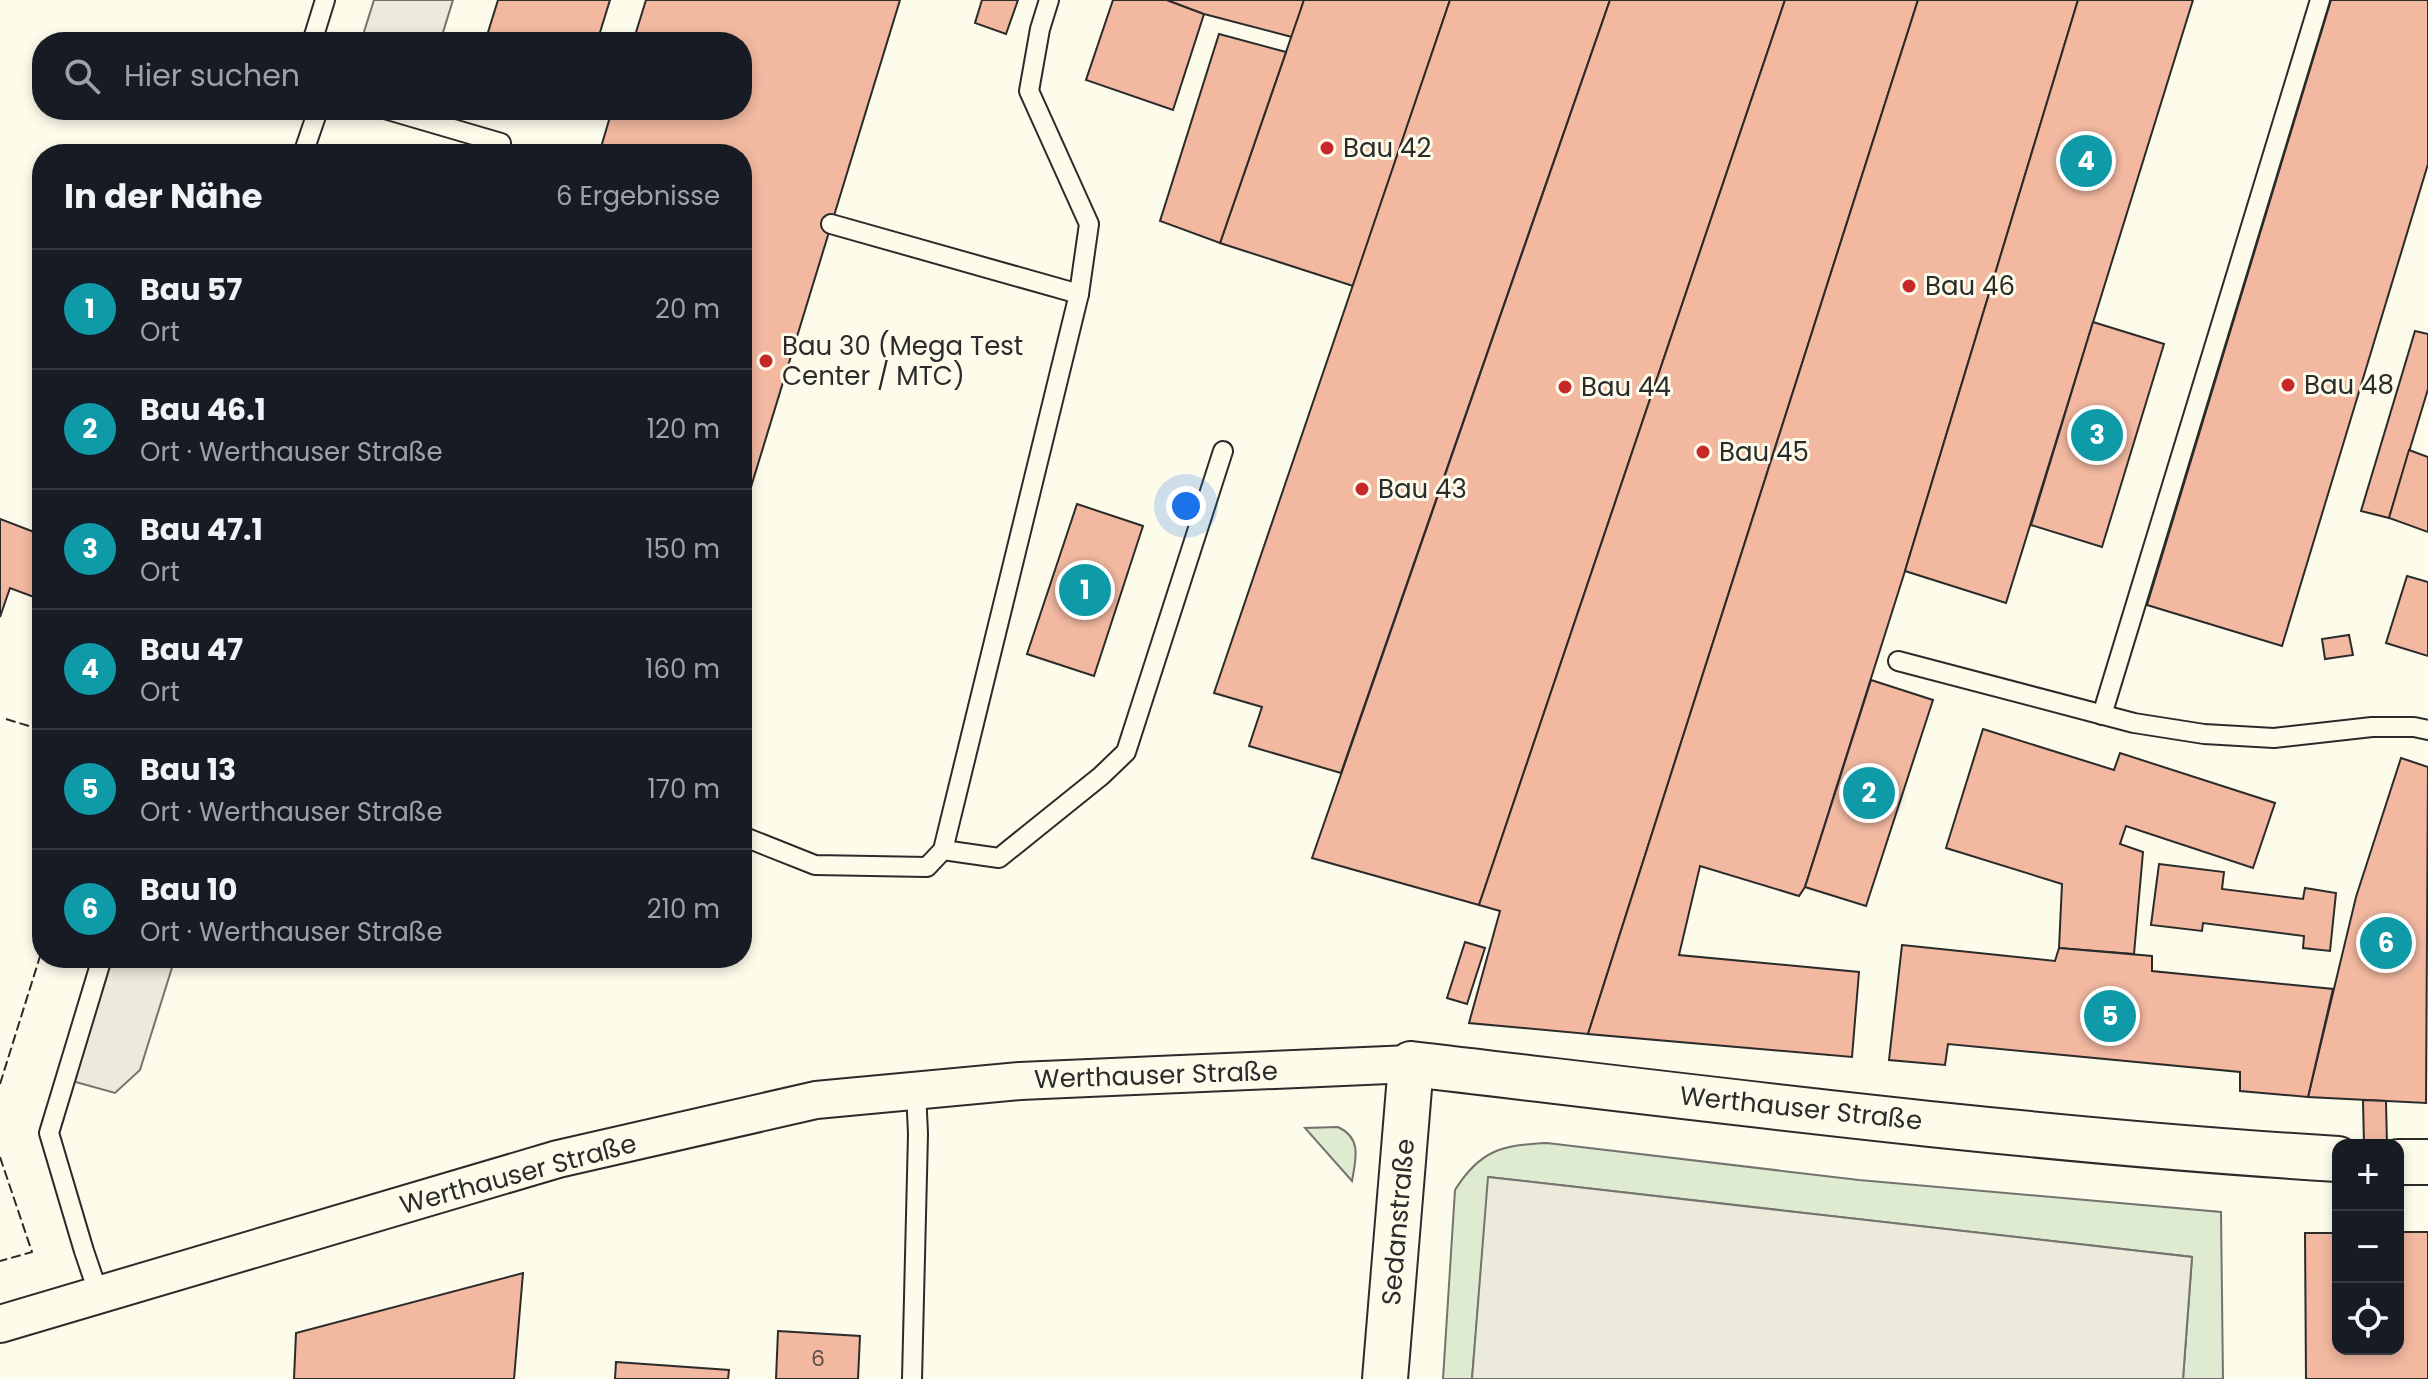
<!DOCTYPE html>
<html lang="de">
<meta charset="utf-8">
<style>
:root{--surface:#171b24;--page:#242831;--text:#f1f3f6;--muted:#9ea1a6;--line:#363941;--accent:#c62828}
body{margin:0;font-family:Poppins,sans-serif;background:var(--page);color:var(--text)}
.controls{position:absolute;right:24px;bottom:24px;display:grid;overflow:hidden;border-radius:16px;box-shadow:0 4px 12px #0003}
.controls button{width:72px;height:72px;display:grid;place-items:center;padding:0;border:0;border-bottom:2px solid var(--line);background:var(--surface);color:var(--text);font:40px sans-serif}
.you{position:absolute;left:1186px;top:506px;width:28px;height:28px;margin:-20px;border:6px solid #fff;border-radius:50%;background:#1a73e8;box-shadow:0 0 0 12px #1a73e833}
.badge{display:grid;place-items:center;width:52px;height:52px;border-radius:50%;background:var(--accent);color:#fff;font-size:26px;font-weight:700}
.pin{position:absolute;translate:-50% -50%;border:4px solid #fff;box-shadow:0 2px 8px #0006}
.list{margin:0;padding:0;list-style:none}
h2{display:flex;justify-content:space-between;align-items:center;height:104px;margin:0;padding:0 32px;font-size:34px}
h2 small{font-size:26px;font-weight:400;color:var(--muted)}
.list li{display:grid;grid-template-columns:52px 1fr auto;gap:24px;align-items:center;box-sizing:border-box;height:120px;padding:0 32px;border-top:2px solid var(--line)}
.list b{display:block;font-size:30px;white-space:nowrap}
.list p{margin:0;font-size:26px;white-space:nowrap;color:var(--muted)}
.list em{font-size:26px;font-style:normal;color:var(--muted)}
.icon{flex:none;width:44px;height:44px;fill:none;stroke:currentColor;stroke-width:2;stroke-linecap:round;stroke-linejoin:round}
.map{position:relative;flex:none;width:2428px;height:1379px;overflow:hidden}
.search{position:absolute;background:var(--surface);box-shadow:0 4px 12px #0003;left:32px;top:32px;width:720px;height:88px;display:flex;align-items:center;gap:20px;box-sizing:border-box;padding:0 28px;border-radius:32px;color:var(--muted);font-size:30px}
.panel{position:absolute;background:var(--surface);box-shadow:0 4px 12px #0003;left:32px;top:144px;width:720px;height:824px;border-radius:32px}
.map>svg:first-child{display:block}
</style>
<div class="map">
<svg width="2428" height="1379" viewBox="0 0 2428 1379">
<rect width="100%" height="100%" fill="#fdfbea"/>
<g fill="#deebd1" stroke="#74746e" stroke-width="2">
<path d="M1338 1127C1362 1138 1356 1159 1352 1181L1305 1128Z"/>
<path d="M1547 1143 1859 1180 2221 1212 2223 1379H2183L2192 1257 1489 1177 1472 1379H1443L1455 1190C1480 1150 1502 1145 1547 1143Z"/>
</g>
<g fill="#eceadb" stroke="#74746e" stroke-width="2">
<path d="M374 0H453L440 42H384L363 35Z"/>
<path d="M102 958H175L140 1070 115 1093 65 1079Z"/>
<path d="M1488 1177 2192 1257 2183 1379H1472Z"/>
</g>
<g fill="#f2b8a0" stroke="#2b2b2b" stroke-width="2">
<path d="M498 0H610L597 42H485Z"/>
<path d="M646 0H900L747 500 742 499V154H599L612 110H742V42H633Z"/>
<path d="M982 0H1018L1006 34 975 23Z"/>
<path d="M1113 0H1167L1204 14 1173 110 1086 80Z"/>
<path d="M1167 0H1304L1292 37 1204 14Z"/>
<path d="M1304 0H1450L1353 286 1220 243Z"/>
<path d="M1450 0H1610L1341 773 1249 746 1262 707 1214 693Z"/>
<path d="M1610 0H1785L1479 905 1312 858Z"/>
<path d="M1785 0H1918L1588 1034 1469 1023 1500 911 1479 905Z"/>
<path d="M1918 0H2078L1905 571 1805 887 1799 896 1700 866 1679 955 1859 972 1852 1057 1588 1034Z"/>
<path d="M2078 0H2193L2006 603 1905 571Z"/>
<path d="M2331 0H2428V164L2282 646 2147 605Z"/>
<path d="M1219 34 1286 52 1220 243 1160 221Z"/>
<path d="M2093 322 2164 344 2102 547 2031 525Z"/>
<path d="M2415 331 2428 334V389L2389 518 2361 511Z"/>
<path d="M2409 450 2428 457V532L2389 518Z"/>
<path d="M1077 504 1143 526 1094 676 1027 654Z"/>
<path d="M0 519 42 535V600L10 588 0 617Z"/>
<path d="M2407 576 2428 582V656L2386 643Z"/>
<path d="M2349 635 2353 655 2325 659 2322 639Z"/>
<path d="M1871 680 1933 700 1866 906 1805 887Z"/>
<path d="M1983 729 2114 770 2120 753 2275 803 2253 868 2126 826 2120 844 2143 852 2134 954 2059 948 2062 884 1946 848Z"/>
<path d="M2401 758 2428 767 2426 1103 2308 1097 2356 897Z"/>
<path d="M2159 864 2224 872 2222 889 2303 899 2305 888 2336 893 2330 951 2303 948 2304 936 2203 923 2202 931 2151 925Z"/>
<path d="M1465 942 1485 948 1467 1004 1447 998Z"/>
<path d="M1902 945 2055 961 2059 948 2152 956V971L2333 989 2308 1097 2240 1091V1072L1948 1044 1945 1065 1889 1060Z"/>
<path d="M2363 1100 2386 1101 2387 1145H2364Z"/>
<path d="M2398 1232H2428V1379H2306L2305 1233H2338V1349H2398Z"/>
<path d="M523 1273 514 1379H294L296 1333Z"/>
<path d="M778 1331 860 1336 858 1379H776Z"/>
<path d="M616 1362 729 1370 728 1379H615Z"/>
</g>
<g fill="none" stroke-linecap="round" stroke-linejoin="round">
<defs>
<g id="service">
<path d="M1049 0 1040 29 1029 91 1089 224 1079 294"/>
<path d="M312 42 325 0"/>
<path d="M388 110 501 143 498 154"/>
<path d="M303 154 318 110"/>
<path d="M1898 661 2134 723 2204 734 2274 738 2372 727H2414L2428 730"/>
<path d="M2102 715 2320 0"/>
<path d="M742 836 815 865 927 867 943 850 1079 294 831 224"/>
<path d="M943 850 999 858 1101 776 1126 752 1223 451"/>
<path d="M99 1295 84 1251 49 1133 102 958"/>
<path d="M912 1379 918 1134 916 1090"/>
</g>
<path id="minor" d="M0 1324 558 1159 816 1100 1020 1081 1411 1064"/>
<g id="secondary">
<path d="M2398 1162H2428"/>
<path d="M1385 1379 1411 1064C1719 1100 2028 1140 2338 1159"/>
</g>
</defs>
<use href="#service" stroke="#2b2b2b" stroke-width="22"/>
<use href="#minor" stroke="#2b2b2b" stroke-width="40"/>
<use href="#secondary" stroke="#2b2b2b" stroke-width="48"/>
<use href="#service" stroke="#fdfbea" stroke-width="18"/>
<use href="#minor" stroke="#fdfbea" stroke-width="36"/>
<use href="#secondary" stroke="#fdfbea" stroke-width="44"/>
<g stroke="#2b2b2b" stroke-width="2" stroke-dasharray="10 4" stroke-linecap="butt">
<path d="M6 719 42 730"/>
<path d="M0 1084 42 950"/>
<path d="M0 1157 32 1252 0 1261"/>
</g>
</g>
<g fill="#c62828" stroke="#fdfbea" stroke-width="3">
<circle cx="1327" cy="148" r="8"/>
<circle cx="1909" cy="286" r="8"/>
<circle cx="766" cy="361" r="8"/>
<circle cx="2288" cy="385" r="8"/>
<circle cx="1565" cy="387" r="8"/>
<circle cx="1703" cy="452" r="8"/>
<circle cx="1362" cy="489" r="8"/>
</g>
<g text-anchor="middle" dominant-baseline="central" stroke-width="6" stroke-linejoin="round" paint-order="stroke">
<g font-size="22" fill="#5d4e48">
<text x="818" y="1358">6</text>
</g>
<g font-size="26" fill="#2b2b2b" stroke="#fdfbea" text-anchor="start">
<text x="1343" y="148">Bau 42</text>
<text x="1925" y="286">Bau 46</text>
<text x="782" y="346">Bau 30 (Mega Test<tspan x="782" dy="30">Center / MTC)</tspan></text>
<text x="2304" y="385">Bau 48</text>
<text x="1581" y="387">Bau 44</text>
<text x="1719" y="452">Bau 45</text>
<text x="1378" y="489">Bau 43</text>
</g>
<g font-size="26" fill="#2b2b2b" stroke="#fdfbea">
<text transform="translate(1156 1075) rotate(-2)">Werthauser Straße</text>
<text transform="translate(1801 1108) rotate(6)">Werthauser Straße</text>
<text transform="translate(518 1174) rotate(-15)">Werthauser Straße</text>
<text transform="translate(1398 1222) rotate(-85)">Sedanstraße</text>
</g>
</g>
</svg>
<div class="controls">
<button>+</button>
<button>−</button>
<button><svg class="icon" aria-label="locate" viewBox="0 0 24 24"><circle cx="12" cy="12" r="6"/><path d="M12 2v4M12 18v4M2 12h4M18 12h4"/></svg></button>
</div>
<div class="you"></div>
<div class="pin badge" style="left:1085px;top:590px;background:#0f9aa8">1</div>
<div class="pin badge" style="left:1869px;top:793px;background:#0f9aa8">2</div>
<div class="pin badge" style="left:2097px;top:435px;background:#0f9aa8">3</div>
<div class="pin badge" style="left:2086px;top:161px;background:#0f9aa8">4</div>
<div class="pin badge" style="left:2110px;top:1016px;background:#0f9aa8">5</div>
<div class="pin badge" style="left:2386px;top:943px;background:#0f9aa8">6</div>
<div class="search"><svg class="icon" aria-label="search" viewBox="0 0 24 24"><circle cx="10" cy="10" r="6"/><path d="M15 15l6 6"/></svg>Hier suchen</div>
<section class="panel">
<h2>In der Nähe<small>6 Ergebnisse</small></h2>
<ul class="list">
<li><span class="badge" style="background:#0f9aa8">1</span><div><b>Bau 57</b><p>Ort</p></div><em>20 m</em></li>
<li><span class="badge" style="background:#0f9aa8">2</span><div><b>Bau 46.1</b><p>Ort · Werthauser Straße</p></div><em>120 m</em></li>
<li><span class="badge" style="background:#0f9aa8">3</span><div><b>Bau 47.1</b><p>Ort</p></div><em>150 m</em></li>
<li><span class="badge" style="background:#0f9aa8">4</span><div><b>Bau 47</b><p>Ort</p></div><em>160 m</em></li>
<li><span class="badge" style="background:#0f9aa8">5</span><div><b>Bau 13</b><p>Ort · Werthauser Straße</p></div><em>170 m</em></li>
<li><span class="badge" style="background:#0f9aa8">6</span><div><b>Bau 10</b><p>Ort · Werthauser Straße</p></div><em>210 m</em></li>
</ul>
</section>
</div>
